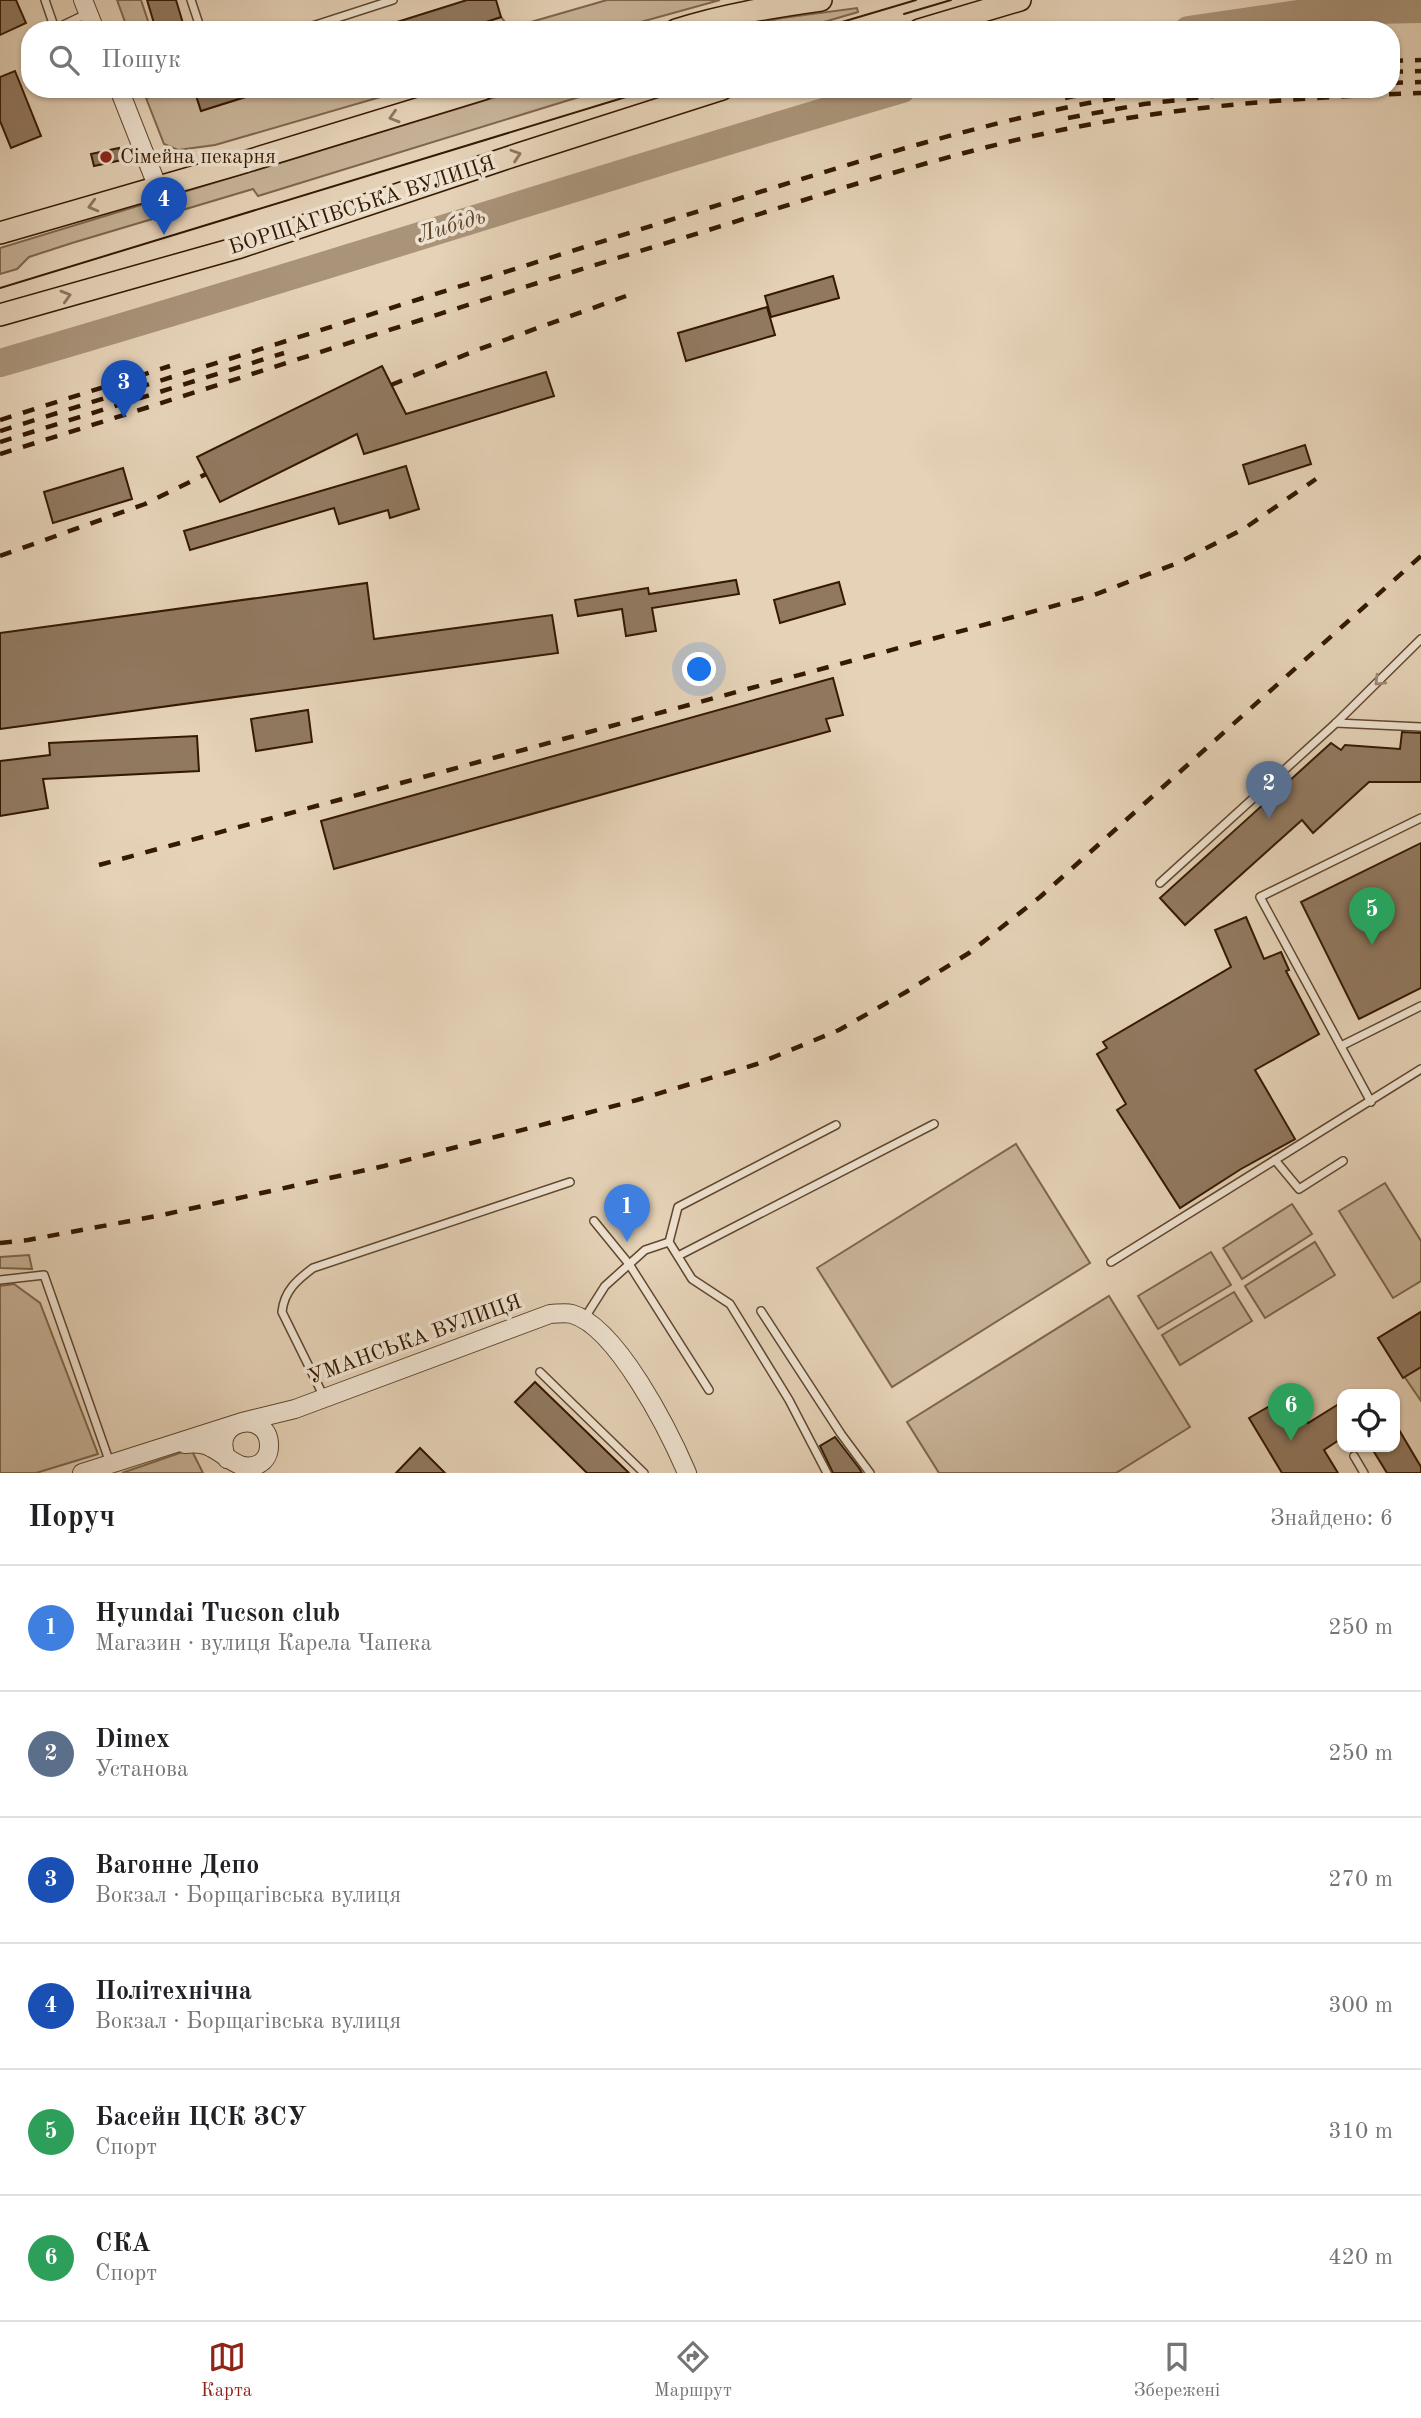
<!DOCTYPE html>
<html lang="uk">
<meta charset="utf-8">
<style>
:root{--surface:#fff;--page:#f6f6f6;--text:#202124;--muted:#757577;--line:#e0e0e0;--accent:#8f2418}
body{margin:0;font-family:"Old Standard TT",serif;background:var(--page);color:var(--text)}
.controls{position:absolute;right:21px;bottom:21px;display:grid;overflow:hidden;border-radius:14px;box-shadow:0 2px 5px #0004}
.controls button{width:63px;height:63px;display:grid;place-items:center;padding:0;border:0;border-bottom:2px solid var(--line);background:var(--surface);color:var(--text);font:35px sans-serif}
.you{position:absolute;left:700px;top:670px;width:24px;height:24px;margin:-18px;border:5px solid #fff;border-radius:50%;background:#1a73e8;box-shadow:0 0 0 10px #1a73e833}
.badge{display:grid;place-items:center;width:46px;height:46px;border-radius:50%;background:var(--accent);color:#fff;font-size:23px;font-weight:700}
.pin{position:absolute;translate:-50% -58px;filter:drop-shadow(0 2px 4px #0008)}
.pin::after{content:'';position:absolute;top:37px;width:24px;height:21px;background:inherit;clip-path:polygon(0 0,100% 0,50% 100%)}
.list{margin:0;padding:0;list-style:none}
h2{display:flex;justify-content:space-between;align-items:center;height:91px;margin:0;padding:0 28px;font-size:30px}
h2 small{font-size:23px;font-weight:400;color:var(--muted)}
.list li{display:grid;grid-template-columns:46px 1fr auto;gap:21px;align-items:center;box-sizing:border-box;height:126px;padding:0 28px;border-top:2px solid var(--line)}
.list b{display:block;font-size:26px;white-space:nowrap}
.list p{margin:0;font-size:23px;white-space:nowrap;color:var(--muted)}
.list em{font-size:23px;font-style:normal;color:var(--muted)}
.icon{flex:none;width:38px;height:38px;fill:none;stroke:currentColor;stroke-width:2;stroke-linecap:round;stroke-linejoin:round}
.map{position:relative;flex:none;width:1421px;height:1473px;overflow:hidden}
.search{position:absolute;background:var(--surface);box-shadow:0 2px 5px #0004;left:21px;right:21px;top:21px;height:77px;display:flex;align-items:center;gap:18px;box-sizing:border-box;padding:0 24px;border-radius:28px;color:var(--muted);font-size:26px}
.sheet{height:847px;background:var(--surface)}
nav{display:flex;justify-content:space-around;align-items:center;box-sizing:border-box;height:98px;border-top:2px solid var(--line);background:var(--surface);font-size:19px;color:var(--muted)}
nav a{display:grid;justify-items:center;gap:4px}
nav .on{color:var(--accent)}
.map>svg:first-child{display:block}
</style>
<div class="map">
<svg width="1421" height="1473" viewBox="0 0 1421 1473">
<rect width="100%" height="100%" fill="#e5d2b7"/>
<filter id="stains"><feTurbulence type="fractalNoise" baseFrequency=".00286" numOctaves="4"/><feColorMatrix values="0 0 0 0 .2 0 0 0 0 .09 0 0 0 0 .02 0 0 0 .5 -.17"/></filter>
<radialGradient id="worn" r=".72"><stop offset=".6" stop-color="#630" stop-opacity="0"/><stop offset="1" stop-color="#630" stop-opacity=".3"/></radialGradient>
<g fill="#c7b398" stroke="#7e664c" stroke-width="2">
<path d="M117 0H141L151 30H128Z"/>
<path d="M607 0H720L612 30H462L501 17 510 28Z"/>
<path d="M857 8 858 12 797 30H727L782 18Z"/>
<path d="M179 89H194L201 111 271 89H408L215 145 178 150 164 144 146 98Z"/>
<path d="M522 89H605L258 196 253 189 72 243 29 257 17 269 0 274V248Z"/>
<path d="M1016 1144 1090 1263 892 1387 817 1268Z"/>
<path d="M1385 1183 1421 1241V1281L1393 1298 1339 1211Z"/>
<path d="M1292 1204 1312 1234 1242 1279 1223 1248Z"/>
<path d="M1315 1242 1335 1275 1265 1318 1245 1286Z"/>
<path d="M1211 1252 1231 1285 1158 1329 1138 1296Z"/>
<path d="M29 1255 32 1269 0 1268V1257Z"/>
<path d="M14 1284 40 1303 98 1454 36 1473H0V1286Z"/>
<path d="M1234 1292 1252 1321 1180 1365 1162 1335Z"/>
<path d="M1109 1296 1190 1427 1116 1473H939L907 1422Z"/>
<path d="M1421 1312V1401L1378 1338Z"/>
<path d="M191 1449 203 1473H122Z"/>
</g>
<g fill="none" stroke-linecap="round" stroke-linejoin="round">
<g stroke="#a99379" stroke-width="28">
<path d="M1188 30 1319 11 1421 9"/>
<path d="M0 363C302 276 600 177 902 89"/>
</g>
</g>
<g fill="#917960" stroke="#351901" stroke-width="2">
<path d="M0 0H16L26 23 0 35Z"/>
<path d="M147 0H176L185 30H156Z"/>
<path d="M467 0H496L501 17 462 30H381V27Z"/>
<path d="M15 71 41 136 11 148 0 121V77Z"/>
<path d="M194 89H261V92L201 111Z"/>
<path d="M119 148 122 160 94 166 91 154Z"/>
<path d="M833 276 839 298 771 317 765 296Z"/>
<path d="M767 307 775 335 686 361 678 333Z"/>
<path d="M382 366 406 414 546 372 554 396 364 454 357 434 220 502 197 457Z"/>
<path d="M1305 445 1311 464 1249 484 1243 465Z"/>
<path d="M406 466 419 509 390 518 388 510 339 524 334 508 190 550 184 531Z"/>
<path d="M123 468 132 499 53 523 44 492Z"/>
<path d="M736 580 739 594 652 608 656 631 626 636 622 609 578 616 575 600 648 588 649 594Z"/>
<path d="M839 582 845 604 780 623 774 600Z"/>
<path d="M367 583 374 639 552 615 558 653 0 729V633Z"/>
<path d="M833 678 843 715 826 719 830 731 334 869 321 821Z"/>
<path d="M308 710 312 742 256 751 251 719Z"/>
<path d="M1402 732 1421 733V782H1369L1313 833 1302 820 1185 925 1160 898 1331 743 1341 750 1345 745 1400 749Z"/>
<path d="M197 736 199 771 43 779 48 808 0 816V761L50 755 49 743Z"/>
<path d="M1421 843V988L1359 1019 1301 902Z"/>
<path d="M1246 917 1264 959 1281 952 1289 970 1286 971 1319 1034 1255 1070 1295 1139 1241 1169 1180 1208 1117 1110 1126 1104 1097 1054 1107 1048 1103 1042 1231 967 1215 930Z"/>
<path d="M1421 1312V1367L1403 1378 1378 1338Z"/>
<path d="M535 1382 629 1473H587L515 1402Z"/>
<path d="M1290 1394 1308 1423 1342 1402V1438L1324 1450 1338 1473H1282L1249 1418Z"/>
<path d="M1395 1423 1421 1467V1473H1387L1371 1447H1395Z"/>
<path d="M835 1437 859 1468 862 1473H833L820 1446Z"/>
<path d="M420 1448 445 1473H396Z"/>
</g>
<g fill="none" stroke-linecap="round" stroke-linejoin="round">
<defs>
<g id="service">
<path d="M45 0 55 29 80 17"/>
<path d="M191 0 201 30"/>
<path d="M300 30 393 0"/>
<path d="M1336 723 1421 727"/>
<path d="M1160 883 1336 723 1421 639"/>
<path d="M1341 1046 1421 1006"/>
<path d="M1371 1102 1260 897 1421 818"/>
<path d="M1275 1160 1299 1189 1343 1161"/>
<path d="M594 1221 629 1264 709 1390"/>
<path d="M678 1256 934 1124"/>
<path d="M1111 1262 1421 1069"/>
<path d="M0 1280 44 1275 110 1463"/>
<path d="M761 1311 841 1434 870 1473"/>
<path d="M584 1319 605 1286 645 1250 669 1242"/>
<path d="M540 1372 644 1473"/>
<path d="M324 1397 282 1312C284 1291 297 1280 313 1268L570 1182"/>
<path d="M1354 1456 1364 1473"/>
<path d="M827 1473 789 1400 730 1304 692 1279 669 1242 678 1207 836 1125"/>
</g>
<g id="tertiary">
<path d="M83 0 95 30"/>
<path d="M119 89 158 188"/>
<path d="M185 1444C194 1443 204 1443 212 1448 228 1456 240 1473 259 1464 266 1460 269 1453 269 1446 270 1409 208 1418 227 1459"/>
<path d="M82 1473 242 1422 295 1409 550 1314C557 1314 565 1312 572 1314 617 1327 669 1431 687 1473"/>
</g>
<g id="primary">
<path d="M676 30C723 15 771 7 821 0"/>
<path d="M919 30 1020 0"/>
<path d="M0 233 238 164 483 89"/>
<path d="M0 315 237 248 519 154 722 89"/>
</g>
</defs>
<use href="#service" stroke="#61472e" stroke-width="10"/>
<use href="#tertiary" stroke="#61472e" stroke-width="20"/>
<use href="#primary" stroke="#351901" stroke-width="24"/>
<use href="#service" stroke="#eee2d0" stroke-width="7"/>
<use href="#tertiary" stroke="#eee2d0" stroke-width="18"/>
<use href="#primary" stroke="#e5d2b7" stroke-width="21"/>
<g stroke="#351901" stroke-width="2">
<path d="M904 14 951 0"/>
<path d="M815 30 916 0"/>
<path d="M0 288 652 89"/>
</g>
<g stroke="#351901" stroke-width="4.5" stroke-dasharray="12 12" stroke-linecap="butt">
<path d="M1391 61 1421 60"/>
<path d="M1391 72 1421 71"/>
<path d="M1391 83 1421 82"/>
<path d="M1065 98 1108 89"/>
<path d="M1068 118 1144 104 1271 89"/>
<path d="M391 385 477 350 626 296"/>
<path d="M0 420 170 366"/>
<path d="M0 431C223 361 445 291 667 221 832 170 1000 113 1171 89"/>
<path d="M0 442 284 353"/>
<path d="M0 454C221 385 441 312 663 244 795 204 926 158 1061 130 1180 106 1300 97 1421 93"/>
<path d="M0 556 145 504 206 474"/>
<path d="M99 865 1094 595 1180 562 1245 528 1316 479"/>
<path d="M0 1243 28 1240 162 1215 384 1166 637 1100 757 1064 839 1030 906 992 969 953 1040 897 1421 556"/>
</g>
</g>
<defs><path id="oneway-chevron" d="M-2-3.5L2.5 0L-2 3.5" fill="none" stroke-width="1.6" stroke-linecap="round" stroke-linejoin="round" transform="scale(1.75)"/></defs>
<g stroke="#8d765c">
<use href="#oneway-chevron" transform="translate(394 117) rotate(163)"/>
<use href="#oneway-chevron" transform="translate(516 155) rotate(-18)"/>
<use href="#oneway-chevron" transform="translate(93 206) rotate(165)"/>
<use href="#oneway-chevron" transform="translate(66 296) rotate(-16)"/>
</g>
<use stroke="#9b8873" href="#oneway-chevron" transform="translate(1379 681) rotate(135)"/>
<circle fill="#8f2418" stroke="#eee2d0" stroke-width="2.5" cx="106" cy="157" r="7"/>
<g text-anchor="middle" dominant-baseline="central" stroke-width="7" stroke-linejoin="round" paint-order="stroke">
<g font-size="21" fill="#351901" stroke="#eee2d0" text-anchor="start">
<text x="120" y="157">Сімейна пекарня</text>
</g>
<g font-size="21" fill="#351901" stroke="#eee2d0">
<text transform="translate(362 206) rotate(-18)">БОРЩАГІВСЬКА ВУЛИЦЯ</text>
<text transform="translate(415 1340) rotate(-20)">УМАНСЬКА ВУЛИЦЯ</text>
</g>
<g font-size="23" font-style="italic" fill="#5e442b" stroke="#eee2d0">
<text transform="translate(451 226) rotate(-17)">Либідь</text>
</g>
</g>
<rect width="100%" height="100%" filter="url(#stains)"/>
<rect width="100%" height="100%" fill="url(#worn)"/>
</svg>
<div class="controls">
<button><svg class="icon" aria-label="locate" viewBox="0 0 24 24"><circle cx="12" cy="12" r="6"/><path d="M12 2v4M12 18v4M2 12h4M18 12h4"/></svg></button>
</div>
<div class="you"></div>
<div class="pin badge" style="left:627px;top:1242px;background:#3f7fe0">1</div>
<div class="pin badge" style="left:1269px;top:819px;background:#5c6f8a">2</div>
<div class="pin badge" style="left:124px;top:418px;background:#1a4fb4">3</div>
<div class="pin badge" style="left:164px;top:235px;background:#1a4fb4">4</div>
<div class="pin badge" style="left:1372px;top:945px;background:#2e9e5b">5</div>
<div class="pin badge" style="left:1291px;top:1441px;background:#2e9e5b">6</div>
<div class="search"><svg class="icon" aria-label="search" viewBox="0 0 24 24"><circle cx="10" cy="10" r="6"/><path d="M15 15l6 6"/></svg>Пошук</div>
</div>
<section class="sheet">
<h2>Поруч<small>Знайдено: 6</small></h2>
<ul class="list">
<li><span class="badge" style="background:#3f7fe0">1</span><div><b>Hyundai Tucson club</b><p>Магазин · вулиця Карела Чапека</p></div><em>250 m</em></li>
<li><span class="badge" style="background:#5c6f8a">2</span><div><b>Dimex</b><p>Установа</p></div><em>250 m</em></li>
<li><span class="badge" style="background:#1a4fb4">3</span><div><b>Вагонне Депо</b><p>Вокзал · Борщагівська вулиця</p></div><em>270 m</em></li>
<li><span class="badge" style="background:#1a4fb4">4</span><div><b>Політехнічна</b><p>Вокзал · Борщагівська вулиця</p></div><em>300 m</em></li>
<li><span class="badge" style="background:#2e9e5b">5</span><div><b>Басейн ЦСК ЗСУ</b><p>Спорт</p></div><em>310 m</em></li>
<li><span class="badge" style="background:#2e9e5b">6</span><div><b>СКА</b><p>Спорт</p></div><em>420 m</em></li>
</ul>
</section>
<nav>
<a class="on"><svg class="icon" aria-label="map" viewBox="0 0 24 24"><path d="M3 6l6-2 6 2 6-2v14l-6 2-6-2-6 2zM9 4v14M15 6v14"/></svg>Карта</a>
<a><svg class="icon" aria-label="directions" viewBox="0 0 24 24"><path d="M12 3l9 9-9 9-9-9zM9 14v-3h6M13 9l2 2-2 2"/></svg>Маршрут</a>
<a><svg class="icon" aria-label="saved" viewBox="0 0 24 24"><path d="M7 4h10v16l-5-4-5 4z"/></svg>Збережені</a>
</nav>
